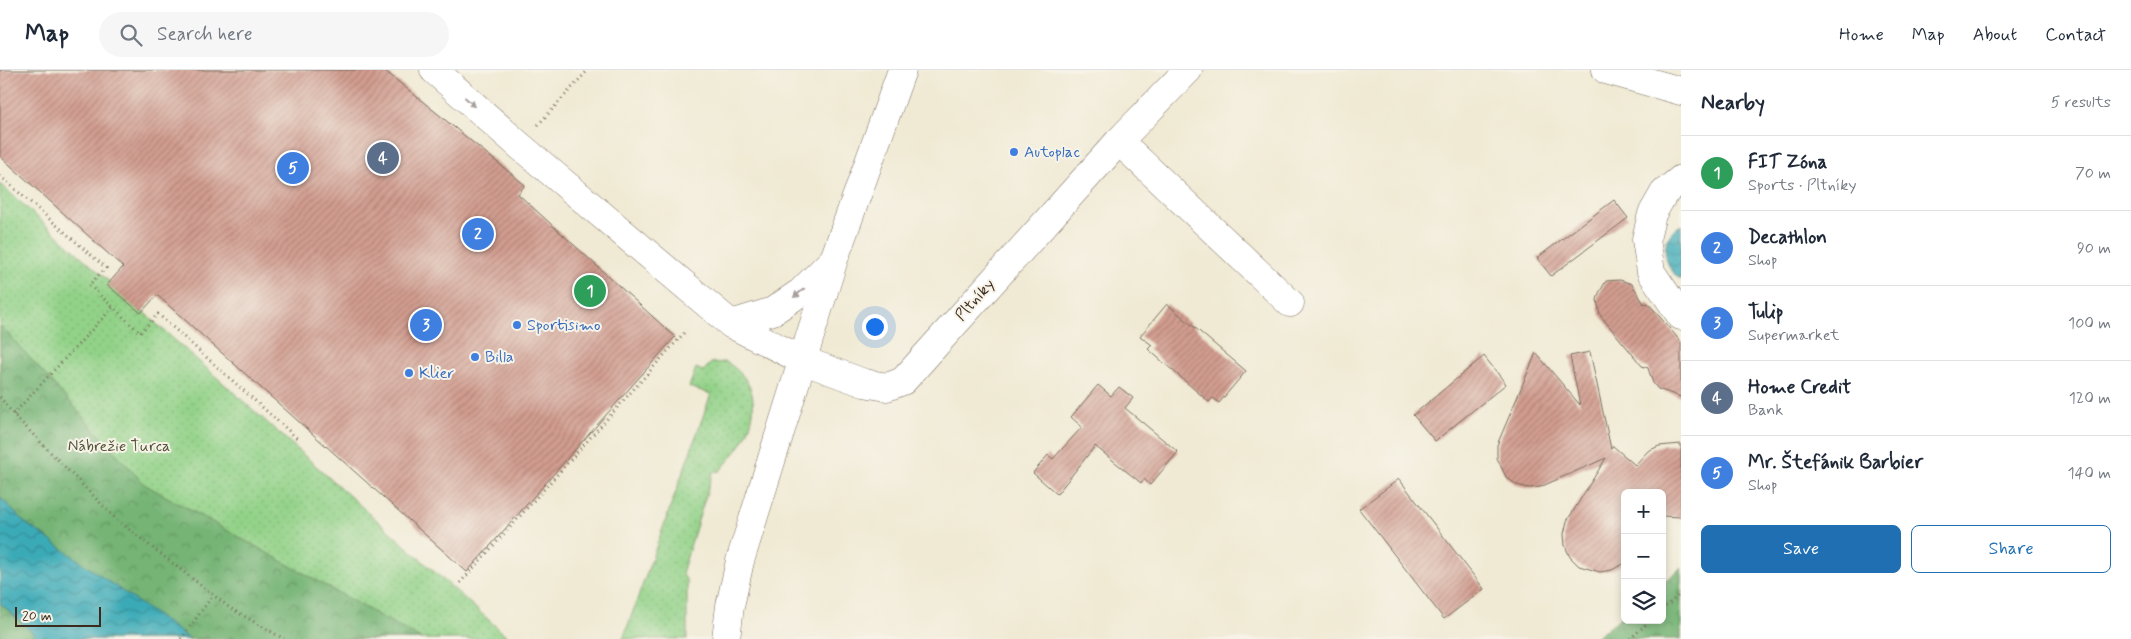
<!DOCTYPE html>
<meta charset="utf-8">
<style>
:root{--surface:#fff;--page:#f6f6f7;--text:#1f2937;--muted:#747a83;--line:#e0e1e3;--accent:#1f6fb2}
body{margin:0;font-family:Mynerve,sans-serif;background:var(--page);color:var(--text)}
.controls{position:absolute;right:15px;bottom:15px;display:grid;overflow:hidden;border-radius:8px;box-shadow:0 2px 8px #0003}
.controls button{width:45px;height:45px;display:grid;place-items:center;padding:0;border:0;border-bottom:1px solid var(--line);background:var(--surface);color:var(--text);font:25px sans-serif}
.scale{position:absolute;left:15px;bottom:12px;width:86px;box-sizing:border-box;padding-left:5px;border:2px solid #3b2a1e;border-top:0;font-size:14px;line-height:18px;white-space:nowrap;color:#3b2a1e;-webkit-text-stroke:4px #f7f3e8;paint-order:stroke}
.you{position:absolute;left:874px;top:256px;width:18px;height:18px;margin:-12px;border:4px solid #fff;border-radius:50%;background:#1a73e8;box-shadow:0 0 0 8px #1a73e833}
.badge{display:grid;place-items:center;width:32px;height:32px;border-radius:50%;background:var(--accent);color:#fff;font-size:16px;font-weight:700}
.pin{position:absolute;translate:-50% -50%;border:2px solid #fff;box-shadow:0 1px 5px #0006}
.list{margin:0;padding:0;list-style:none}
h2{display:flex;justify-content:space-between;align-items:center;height:65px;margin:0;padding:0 20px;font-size:21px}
h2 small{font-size:16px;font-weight:400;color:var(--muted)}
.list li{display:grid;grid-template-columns:32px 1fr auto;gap:15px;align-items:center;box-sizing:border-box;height:75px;padding:0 20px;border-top:1px solid var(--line)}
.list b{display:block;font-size:19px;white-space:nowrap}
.list p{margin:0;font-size:16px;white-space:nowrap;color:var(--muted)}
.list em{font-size:16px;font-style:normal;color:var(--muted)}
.actions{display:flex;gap:10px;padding:15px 20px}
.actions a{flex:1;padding:11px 0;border:1px solid var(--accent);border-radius:8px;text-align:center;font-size:18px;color:var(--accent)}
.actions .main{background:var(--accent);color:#fff}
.icon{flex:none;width:28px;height:28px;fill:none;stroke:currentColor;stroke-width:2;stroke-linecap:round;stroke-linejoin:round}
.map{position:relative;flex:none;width:1681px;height:569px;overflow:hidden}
header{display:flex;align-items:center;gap:30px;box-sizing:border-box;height:70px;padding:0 25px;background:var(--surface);border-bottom:1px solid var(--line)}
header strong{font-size:24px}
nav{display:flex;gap:28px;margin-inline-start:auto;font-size:18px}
.search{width:350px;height:45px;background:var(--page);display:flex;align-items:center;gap:12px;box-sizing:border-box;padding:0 18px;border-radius:28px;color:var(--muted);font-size:19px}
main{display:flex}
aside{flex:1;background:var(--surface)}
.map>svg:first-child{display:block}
</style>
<header>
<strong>Map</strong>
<div class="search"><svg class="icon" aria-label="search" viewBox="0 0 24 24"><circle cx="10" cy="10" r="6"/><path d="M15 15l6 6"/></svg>Search here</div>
<nav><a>Home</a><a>Map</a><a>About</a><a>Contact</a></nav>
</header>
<main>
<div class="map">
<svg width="1681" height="569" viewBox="0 0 1681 569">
<defs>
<pattern id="grass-dots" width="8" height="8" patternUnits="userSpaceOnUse" patternTransform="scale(1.25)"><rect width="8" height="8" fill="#92d288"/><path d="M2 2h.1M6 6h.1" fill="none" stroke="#7fb475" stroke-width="1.8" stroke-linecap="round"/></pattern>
<pattern id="forest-crowns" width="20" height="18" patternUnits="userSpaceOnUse" patternTransform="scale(1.25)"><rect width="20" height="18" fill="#75b474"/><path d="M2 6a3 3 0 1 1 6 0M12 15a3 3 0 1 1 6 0" fill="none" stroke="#61935f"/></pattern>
<pattern id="water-waves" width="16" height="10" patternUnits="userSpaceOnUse" patternTransform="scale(1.25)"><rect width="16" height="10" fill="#3aaab7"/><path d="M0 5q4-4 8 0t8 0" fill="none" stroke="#328b94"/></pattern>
<pattern id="building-hatch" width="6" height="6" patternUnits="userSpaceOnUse" patternTransform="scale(1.25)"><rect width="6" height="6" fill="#d29d90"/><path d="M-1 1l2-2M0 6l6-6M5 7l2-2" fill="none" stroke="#ac8075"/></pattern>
</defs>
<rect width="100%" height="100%" fill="#f7f3e8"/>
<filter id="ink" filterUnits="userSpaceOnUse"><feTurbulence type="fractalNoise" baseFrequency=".02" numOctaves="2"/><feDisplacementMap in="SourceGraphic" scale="10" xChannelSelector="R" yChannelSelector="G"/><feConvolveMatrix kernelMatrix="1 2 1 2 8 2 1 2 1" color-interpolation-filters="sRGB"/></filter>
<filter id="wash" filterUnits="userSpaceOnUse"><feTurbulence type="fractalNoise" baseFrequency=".0096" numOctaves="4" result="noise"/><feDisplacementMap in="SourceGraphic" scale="20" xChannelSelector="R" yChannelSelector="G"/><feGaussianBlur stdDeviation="1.12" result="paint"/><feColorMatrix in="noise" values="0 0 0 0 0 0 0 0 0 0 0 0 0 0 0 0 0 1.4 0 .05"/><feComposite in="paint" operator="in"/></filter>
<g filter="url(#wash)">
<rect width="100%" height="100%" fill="#f0ead4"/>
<g fill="url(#grass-dots)" stroke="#667e53">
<path d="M0 114 510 569H190L0 427Z"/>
<path d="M726 292C758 310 760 343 742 373 736 383 727 392 720 401L713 402 682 503 687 511V569H623L711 324 689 317 696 298 703 301 711 293Z"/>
</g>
<g fill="url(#forest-crowns)" stroke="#586f49">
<path d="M0 255 144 414 421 569H0Z"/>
<path d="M1681 498V569H1594L1625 544V550H1662V514Z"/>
</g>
<g fill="url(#water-waves)" stroke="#3a6a6a">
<path d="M1681 155V210C1662 196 1658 168 1681 155Z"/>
<path d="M0 427 23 451 190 569H39L0 533Z"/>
</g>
<g id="blocks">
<g fill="url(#building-hatch)">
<path d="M0 0H384L525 115 518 124 675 267 467 502 157 225 141 243 107 215 123 197 0 86Z"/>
<path d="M1614 130 1628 148 1551 206 1537 188Z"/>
<path d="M1620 210 1632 214 1644 234 1648 233 1681 272V327L1658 319 1653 313 1648 298 1642 296 1600 245 1597 230 1599 223 1606 211Z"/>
<path d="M1167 234 1246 301 1219 333 1213 328 1209 332 1148 279 1152 275 1140 266Z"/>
<path d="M1590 282 1611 379 1613 376 1635 395 1648 381 1659 376 1681 374V447L1662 446V423H1625V493L1612 500 1600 502 1579 496 1570 487 1565 476 1564 464 1567 451 1606 388 1540 417 1529 418 1517 415 1506 407 1497 388V375L1536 283 1580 335 1570 286Z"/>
<path d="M1484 286 1506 314 1435 371 1413 345Z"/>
<path d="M1098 315 1111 326 1119 317 1133 328 1125 338 1178 382 1150 415 1144 409 1141 413 1095 376 1057 424 1033 403 1048 385 1053 389 1082 357 1071 347Z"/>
<path d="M1399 409 1484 519 1444 549 1359 439Z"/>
</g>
</g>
</g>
<g filter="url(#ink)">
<use href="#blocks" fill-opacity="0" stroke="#7a6d5e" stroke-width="1"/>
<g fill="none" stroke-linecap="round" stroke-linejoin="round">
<defs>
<g id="minor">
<path d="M434 0 520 76 731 254 802 290 864 313 887 317 903 311 1119 71 1188 0"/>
<path d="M1606 0 1681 21"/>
<path d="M1119 71 1290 233"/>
<path d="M1681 109 1664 123 1652 144 1646 169 1651 202 1681 246"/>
<path d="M731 254 773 241 801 222 831 192"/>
<path d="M726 569 730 536 740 491 834 189 902 0"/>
</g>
</defs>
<use href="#minor" stroke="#7a6d5e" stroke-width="29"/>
<g stroke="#7a6d5e" stroke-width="3" stroke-dasharray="1 4" stroke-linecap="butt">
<path d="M538 55 588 0"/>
<path d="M0 106 106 198 89 215 113 237"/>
<path d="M0 327 14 345 117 450 230 538 284 569"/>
<path d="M14 345 17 340 113 237 140 263 158 244 299 370"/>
<path d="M460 513 684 263"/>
<path d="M1662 540 1681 523"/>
<path d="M181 569 213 525"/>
<path d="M1630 569 1651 550"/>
</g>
<use href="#minor" stroke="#fff" stroke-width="28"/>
</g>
<defs><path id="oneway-solid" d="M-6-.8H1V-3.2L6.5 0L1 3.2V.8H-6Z" transform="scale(1.25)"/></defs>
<g fill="#a79f9a">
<use href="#oneway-solid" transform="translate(470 32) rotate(42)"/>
<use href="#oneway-solid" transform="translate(799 223) rotate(141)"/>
</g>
</g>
<g fill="#3f7fe0" stroke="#f7f3e8" stroke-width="2">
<circle cx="1014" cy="82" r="5"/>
<circle cx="517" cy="255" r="5"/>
<circle cx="475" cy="287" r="5"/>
<circle cx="409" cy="303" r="5"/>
</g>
<g text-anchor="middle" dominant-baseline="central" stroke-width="4" stroke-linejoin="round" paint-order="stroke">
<g font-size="16" fill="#366cbe" stroke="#f7f3e8" text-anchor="start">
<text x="1024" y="82">Autoplac</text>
<text x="527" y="255">Sportisimo</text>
<text x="485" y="287">Billa</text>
<text x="419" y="303">Klier</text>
</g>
<g font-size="16" fill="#3b2a1e" stroke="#f7f3e8">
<text transform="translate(975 230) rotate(-48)">Pltníky</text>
</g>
<g font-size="16" fill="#515438" stroke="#f7f3e8">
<text x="119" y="376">Nábrežie Turca</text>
</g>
</g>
</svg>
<div class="controls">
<button>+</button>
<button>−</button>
<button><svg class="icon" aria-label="layers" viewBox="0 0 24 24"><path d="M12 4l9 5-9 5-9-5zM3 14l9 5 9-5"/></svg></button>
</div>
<div class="scale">20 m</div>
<div class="you"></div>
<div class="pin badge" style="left:590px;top:221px;background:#2e9e5b">1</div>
<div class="pin badge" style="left:478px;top:164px;background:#3f7fe0">2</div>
<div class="pin badge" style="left:426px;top:255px;background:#3f7fe0">3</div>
<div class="pin badge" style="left:383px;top:88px;background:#5c6f8a">4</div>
<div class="pin badge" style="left:293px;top:98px;background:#3f7fe0">5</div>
</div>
<aside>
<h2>Nearby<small>5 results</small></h2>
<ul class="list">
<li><span class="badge" style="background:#2e9e5b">1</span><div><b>FIT Zóna</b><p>Sports · Pltníky</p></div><em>70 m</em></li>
<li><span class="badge" style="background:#3f7fe0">2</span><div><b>Decathlon</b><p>Shop</p></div><em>90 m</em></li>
<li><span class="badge" style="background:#3f7fe0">3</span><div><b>Tulip</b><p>Supermarket</p></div><em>100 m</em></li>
<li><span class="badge" style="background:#5c6f8a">4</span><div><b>Home Credit</b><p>Bank</p></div><em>120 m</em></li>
<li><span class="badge" style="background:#3f7fe0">5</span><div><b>Mr. Štefánik Barbier</b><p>Shop</p></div><em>140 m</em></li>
</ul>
<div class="actions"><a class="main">Save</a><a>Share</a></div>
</aside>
</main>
